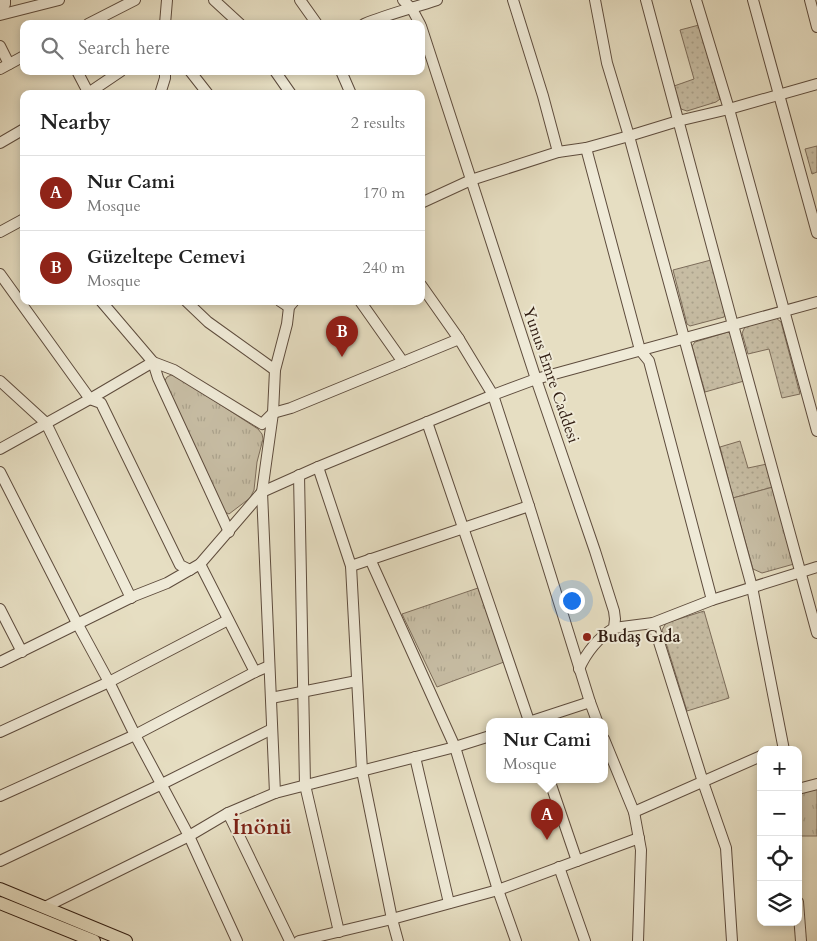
<!DOCTYPE html>
<meta charset="utf-8">
<style>
:root{--surface:#fff;--page:#f6f6f6;--text:#222;--muted:#767676;--line:#e0e0e0;--accent:#8f2418}
body{margin:0;font-family:Cardo,serif;background:var(--page);color:var(--text)}
.controls{position:absolute;right:15px;bottom:15px;display:grid;overflow:hidden;border-radius:10px;box-shadow:0 2px 8px #0003}
.controls button{width:45px;height:45px;display:grid;place-items:center;padding:0;border:0;border-bottom:1px solid var(--line);background:var(--surface);color:var(--text);font:25px sans-serif}
.you{position:absolute;left:571px;top:600px;width:18px;height:18px;margin:-12px;border:4px solid #fff;border-radius:50%;background:#1a73e8;box-shadow:0 0 0 8px #1a73e833}
.badge{display:grid;place-items:center;width:32px;height:32px;border-radius:50%;background:var(--accent);color:#fff;font-size:16px;font-weight:700}
.pin{position:absolute;translate:-50% -41px;filter:drop-shadow(0 1px 2px #0008)}
.pin::after{content:'';position:absolute;top:26px;width:18px;height:15px;background:inherit;clip-path:polygon(0 0,100% 0,50% 100%)}
.popup{position:absolute;left:486px;top:718px;width:122px;height:65px;box-sizing:border-box;display:grid;place-content:center;border-radius:10px;background:var(--surface);filter:drop-shadow(0 1px 4px #0005);font-size:16px;white-space:nowrap;color:var(--muted)}
.popup b{font-size:19px;color:var(--text)}
.popup::after{content:'';position:absolute;left:50%;top:100%;margin-left:-10px;border:10px solid transparent;border-top-color:var(--surface)}
.list{margin:0;padding:0;list-style:none}
h2{display:flex;justify-content:space-between;align-items:center;height:65px;margin:0;padding:0 20px;font-size:21px}
h2 small{font-size:16px;font-weight:400;color:var(--muted)}
.list li{display:grid;grid-template-columns:32px 1fr auto;gap:15px;align-items:center;box-sizing:border-box;height:75px;padding:0 20px;border-top:1px solid var(--line)}
.list b{display:block;font-size:19px;white-space:nowrap}
.list p{margin:0;font-size:16px;white-space:nowrap;color:var(--muted)}
.list em{font-size:16px;font-style:normal;color:var(--muted)}
.icon{flex:none;width:28px;height:28px;fill:none;stroke:currentColor;stroke-width:2;stroke-linecap:round;stroke-linejoin:round}
.map{position:relative;flex:none;width:817px;height:941px;overflow:hidden}
.search{position:absolute;background:var(--surface);box-shadow:0 2px 8px #0003;left:20px;top:20px;width:405px;height:55px;display:flex;align-items:center;gap:12px;box-sizing:border-box;padding:0 18px;border-radius:10px;color:var(--muted);font-size:19px}
.panel{position:absolute;background:var(--surface);box-shadow:0 2px 8px #0003;left:20px;top:90px;width:405px;height:215px;border-radius:10px}
.map>svg:first-child{display:block}
</style>
<div class="map">
<svg width="817" height="941" viewBox="0 0 817 941">
<defs>
<pattern id="grass-dots" width="8" height="8" patternUnits="userSpaceOnUse" patternTransform="scale(1.25)"><rect width="8" height="8" fill="#c7bda4"/><path d="M2 2h.1M6 6h.1" fill="none" stroke="#aba28c" stroke-width="1.8" stroke-linecap="round"/></pattern>
<pattern id="park-tufts" width="24" height="20" patternUnits="userSpaceOnUse" patternTransform="scale(1.25)"><rect width="24" height="20" fill="#c7bda4"/><path d="M3 7l-1-3M5 7V3M7 7l1-3M15 17l-1-3M17 17v-4M19 17l1-3" fill="none" stroke="#aba28c"/></pattern>
</defs>
<rect width="100%" height="100%" fill="#e6dec2"/>
<filter id="stains"><feTurbulence type="fractalNoise" baseFrequency=".004" numOctaves="4"/><feColorMatrix values="0 0 0 0 .2 0 0 0 0 .09 0 0 0 0 .02 0 0 0 .5 -.17"/></filter>
<radialGradient id="worn" r=".72"><stop offset=".6" stop-color="#630" stop-opacity="0"/><stop offset="1" stop-color="#630" stop-opacity=".3"/></radialGradient>
<g fill="url(#grass-dots)" stroke="#7c6c5a">
<path d="M699 25 720 99 716 102 687 111 681 109 674 86 694 79 680 30Z"/>
<path d="M817 146V172L812 174 805 149Z"/>
<path d="M711 260 726 313 724 317 690 326 687 324 673 270Z"/>
<path d="M776 318 781 322 800 394 782 398 769 349 748 354 742 333 745 327Z"/>
<path d="M728 332 731 335 744 381 705 392 692 346 695 342Z"/>
<path d="M740 441 748 468 767 464 773 487 733 498 720 447Z"/>
<path d="M704 611 729 698 687 711 662 630 666 623Z"/>
</g>
<g fill="url(#park-tufts)" stroke="#7c6c5a">
<path d="M171 375 176 376 258 429 262 434 263 439 257 462 254 490 250 498 229 514 225 512 164 382 167 377Z"/>
<path d="M773 487 794 564 762 573 753 569 733 498Z"/>
<path d="M478 588 504 662 437 687 402 614Z"/>
<path d="M817 789V836H801L798 794Z"/>
</g>
<g fill="none" stroke-linecap="round" stroke-linejoin="round">
<defs>
<g id="minor">
<path d="M214 0 240 24"/>
<path d="M300 0 317 24"/>
<path d="M403 0 412 9 420 24"/>
<path d="M513 0 543 96 558 152"/>
<path d="M595 0 607 63 629 136 752 587 784 750"/>
<path d="M646 0 733 325 817 633"/>
<path d="M696 0 729 109 817 431"/>
<path d="M753 0 817 233"/>
<path d="M810 0 817 27"/>
<path d="M0 13 5 4V0"/>
<path d="M0 15 59 0"/>
<path d="M88 24 135 0"/>
<path d="M165 24 167 0"/>
<path d="M364 24C388 14 413 8 437 0"/>
<path d="M421 26 536 379 595 551 614 611 615 619 614 628C598 638 587 651 579 669"/>
<path d="M0 46 9 64"/>
<path d="M0 69 24 56"/>
<path d="M77 71 89 94"/>
<path d="M190 71 208 94"/>
<path d="M275 71 291 94"/>
<path d="M341 71 351 94"/>
<path d="M87 94 121 71"/>
<path d="M160 94 165 78V71"/>
<path d="M0 143 24 129"/>
<path d="M586 148 640 350 649 361 712 600"/>
<path d="M421 203 471 180 558 152 586 148 629 136 678 121 729 109 817 84"/>
<path d="M0 232 24 219"/>
<path d="M0 274 90 399 101 403 180 565 190 570"/>
<path d="M421 285 459 339 493 395 529 506 590 702 597 721"/>
<path d="M101 301 153 362 158 378 229 532"/>
<path d="M186 301 208 322 275 370"/>
<path d="M280 301 289 307"/>
<path d="M360 301 403 362"/>
<path d="M0 381 46 423 131 598"/>
<path d="M427 422 529 721"/>
<path d="M0 449 90 399 153 362 174 370 262 424 273 413 291 408 459 339"/>
<path d="M318 467 351 566 362 771 392 919 398 941"/>
<path d="M0 472 77 623 109 682 135 735 189 836 237 941"/>
<path d="M299 475 305 785 339 932"/>
<path d="M370 559 455 747 498 890 516 941"/>
<path d="M200 564 255 672"/>
<path d="M351 566 529 506"/>
<path d="M0 609 22 652"/>
<path d="M653 623 703 782 726 848 732 941"/>
<path d="M614 628 653 623 712 600 817 567"/>
<path d="M0 662 134 596 167 583 200 564 262 492 318 467 493 395 536 379 817 302"/>
<path d="M271 698 357 681"/>
<path d="M532 721 590 702"/>
<path d="M0 732 109 682 228 620"/>
<path d="M604 739 634 812 641 850 638 941"/>
<path d="M415 757 449 903"/>
<path d="M549 779 577 861"/>
<path d="M798 789 817 784"/>
<path d="M275 793 262 492 273 413 275 370 287 324 289 307 294 301"/>
<path d="M0 796 135 735 255 672 269 666"/>
<path d="M634 812 761 756"/>
<path d="M228 813 290 941"/>
<path d="M0 861 162 784 272 729"/>
<path d="M559 867 585 941"/>
<path d="M798 902 801 941"/>
<path d="M45 907 189 836 228 813 275 793 455 747 490 736"/>
<path d="M299 941 392 919 498 890 639 838"/>
</g>
<g id="major">
<path d="M0 889 126 941"/>
<path d="M0 903 94 941"/>
</g>
</defs>
<use href="#minor" stroke="#5e4c3d" stroke-width="12"/>
<use href="#major" stroke="#301c11" stroke-width="14"/>
<use href="#minor" stroke="#efead7" stroke-width="10"/>
<use href="#major" stroke="#e6dec2" stroke-width="12"/>
</g>
<circle fill="#8f2418" stroke="#efead7" stroke-width="2" cx="587" cy="637" r="5"/>
<g text-anchor="middle" dominant-baseline="central" stroke-width="4" stroke-linejoin="round" paint-order="stroke">
<g font-size="16" fill="#301c11" stroke="#efead7">
<text transform="translate(551 375) rotate(71)">Yunus Emre Caddesi</text>
</g>
<g font-size="16" font-weight="bold" fill="#301c11" stroke="#efead7" text-anchor="start">
<text x="597" y="637">Budaş Gıda</text>
</g>
<g font-size="21" font-weight="bold" fill="#7a1f14" stroke="#efead7">
<text x="262" y="827">İnönü</text>
</g>
</g>
<rect width="100%" height="100%" filter="url(#stains)"/>
<rect width="100%" height="100%" fill="url(#worn)"/>
</svg>
<div class="controls">
<button>+</button>
<button>−</button>
<button><svg class="icon" aria-label="locate" viewBox="0 0 24 24"><circle cx="12" cy="12" r="6"/><path d="M12 2v4M12 18v4M2 12h4M18 12h4"/></svg></button>
<button><svg class="icon" aria-label="layers" viewBox="0 0 24 24"><path d="M12 4l9 5-9 5-9-5zM3 14l9 5 9-5"/></svg></button>
</div>
<div class="you"></div>
<div class="pin badge" style="left:547px;top:840px">A</div>
<div class="popup"><b>Nur Cami</b>Mosque</div>
<div class="pin badge" style="left:342px;top:357px">B</div>
<div class="search"><svg class="icon" aria-label="search" viewBox="0 0 24 24"><circle cx="10" cy="10" r="6"/><path d="M15 15l6 6"/></svg>Search here</div>
<section class="panel">
<h2>Nearby<small>2 results</small></h2>
<ul class="list">
<li><span class="badge">A</span><div><b>Nur Cami</b><p>Mosque</p></div><em>170 m</em></li>
<li><span class="badge">B</span><div><b>Güzeltepe Cemevi</b><p>Mosque</p></div><em>240 m</em></li>
</ul>
</section>
</div>
